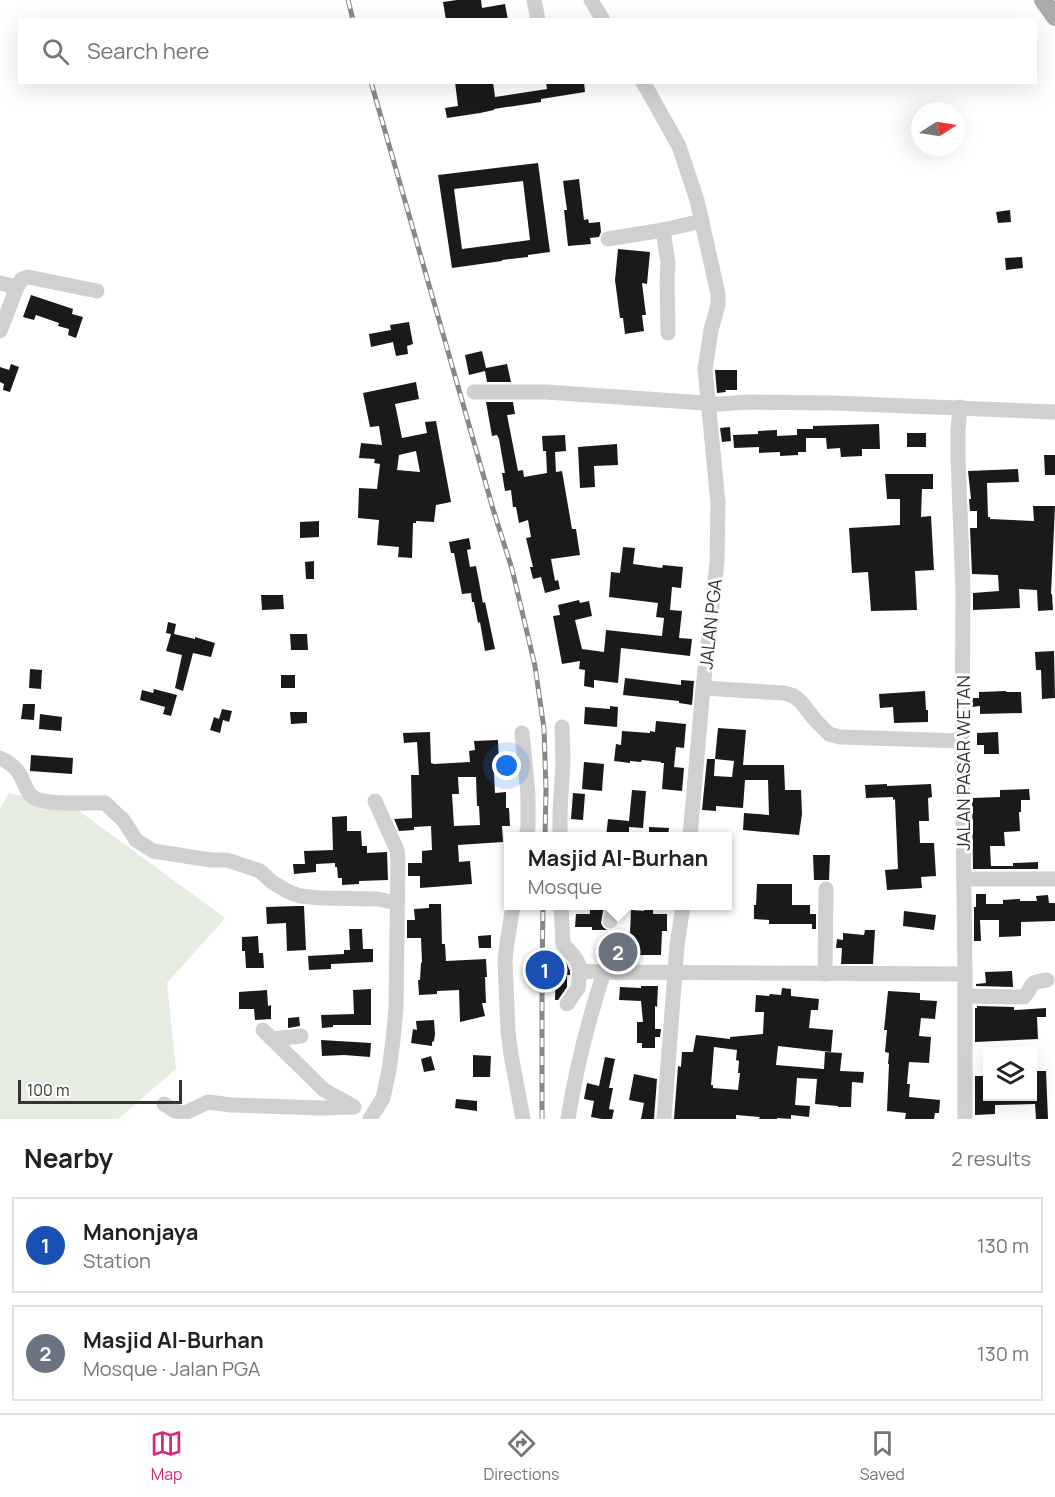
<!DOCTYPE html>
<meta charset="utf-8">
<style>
:root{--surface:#fff;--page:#f6f6f6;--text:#222;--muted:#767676;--line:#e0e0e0;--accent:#db2777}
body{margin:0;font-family:Manrope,sans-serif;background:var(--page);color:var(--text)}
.controls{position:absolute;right:18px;bottom:18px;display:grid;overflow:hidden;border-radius:0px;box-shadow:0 6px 24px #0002}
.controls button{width:54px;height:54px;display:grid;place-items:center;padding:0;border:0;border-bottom:2px solid var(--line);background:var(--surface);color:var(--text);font:30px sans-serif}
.compass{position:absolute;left:911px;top:102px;width:54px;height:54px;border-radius:50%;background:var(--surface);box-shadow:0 6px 24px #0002;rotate:78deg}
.scale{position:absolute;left:18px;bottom:15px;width:164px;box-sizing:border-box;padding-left:6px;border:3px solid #333;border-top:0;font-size:16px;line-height:21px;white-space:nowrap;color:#333;-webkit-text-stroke:4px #fff;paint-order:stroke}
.you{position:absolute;left:507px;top:766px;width:21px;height:21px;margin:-15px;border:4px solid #fff;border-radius:50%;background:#1a73e8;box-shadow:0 0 0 9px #1a73e833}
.badge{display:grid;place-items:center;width:39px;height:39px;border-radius:50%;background:var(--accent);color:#fff;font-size:20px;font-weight:700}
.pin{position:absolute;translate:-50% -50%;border:3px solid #fff;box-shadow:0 2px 6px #0006}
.popup{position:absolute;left:504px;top:832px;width:228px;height:78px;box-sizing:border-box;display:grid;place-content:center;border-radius:0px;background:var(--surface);filter:drop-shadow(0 2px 4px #0005);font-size:20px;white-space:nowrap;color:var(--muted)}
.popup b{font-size:22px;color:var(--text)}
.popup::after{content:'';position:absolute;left:50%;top:100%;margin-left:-12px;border:12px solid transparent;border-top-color:var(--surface)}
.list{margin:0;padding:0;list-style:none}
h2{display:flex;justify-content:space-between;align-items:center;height:78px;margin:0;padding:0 24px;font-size:26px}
h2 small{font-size:20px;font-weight:400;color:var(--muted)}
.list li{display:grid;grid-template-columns:39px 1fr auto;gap:18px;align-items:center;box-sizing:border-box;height:96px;margin:0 12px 12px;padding:0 12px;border:2px solid var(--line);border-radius:0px}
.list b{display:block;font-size:22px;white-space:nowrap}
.list p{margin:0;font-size:20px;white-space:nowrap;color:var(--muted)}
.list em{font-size:20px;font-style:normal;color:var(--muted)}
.icon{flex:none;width:33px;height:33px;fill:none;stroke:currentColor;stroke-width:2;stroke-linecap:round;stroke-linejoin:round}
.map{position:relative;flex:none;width:1055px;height:1119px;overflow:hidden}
.search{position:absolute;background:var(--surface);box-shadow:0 6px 24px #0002;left:18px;right:18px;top:18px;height:66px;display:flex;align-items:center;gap:15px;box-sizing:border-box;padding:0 21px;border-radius:0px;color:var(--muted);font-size:22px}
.sheet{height:294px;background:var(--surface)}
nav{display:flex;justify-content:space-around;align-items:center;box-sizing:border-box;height:84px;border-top:2px solid var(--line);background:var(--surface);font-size:16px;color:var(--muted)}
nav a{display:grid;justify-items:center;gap:3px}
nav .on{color:var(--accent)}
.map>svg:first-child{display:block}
</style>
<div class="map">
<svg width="1055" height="1119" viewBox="0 0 1055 1119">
<rect width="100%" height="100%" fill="#fff"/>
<path fill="#e6ecdf" d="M9 793 75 808 225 918 167 983 176 1069 118 1119H0V809Z"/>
<g fill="#1a1a1a" fill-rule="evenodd">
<path d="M457 0H481L482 8 505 4 508 20H446L443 2Z"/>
<path d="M455 82H493L495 97 547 89 546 82H584L585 92 541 99V102L494 109V110L480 113 447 118 445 108 458 106Z"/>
<path d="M538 163 550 252 528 255V257L502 260V261L452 268 438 175ZM523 181 530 240 462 249 454 189Z"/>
<path d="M579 179 584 220 588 219 589 223 600 222 601 232 599 237 590 238 591 244 568 246 564 210H567L563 181Z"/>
<path d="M1010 210 1011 222 998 223 996 212Z"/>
<path d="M618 249 650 252 647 284 642 283 646 315H642L644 331 625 334 623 318H620L615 280Z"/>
<path d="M1022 257 1023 268 1006 270 1005 258Z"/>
<path d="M31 295 73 309 72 314 83 317 76 338 68 335 69 329 58 326 59 323 36 315 34 320 23 317Z"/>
<path d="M409 322 413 344 407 346 408 354 396 356 393 342 371 347 369 334 391 330 390 325Z"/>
<path d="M482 351 486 368 507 364 511 382H487L485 371 469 375 465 355Z"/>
<path d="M11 364 19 367 10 392 3 390 4 384 0 382V367L9 370Z"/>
<path d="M715 370H737V390H725L726 392 717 393Z"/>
<path d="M416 382 419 399 395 404 402 438 427 433 425 422 436 421 451 502 436 505 434 522 416 521V523H413L412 558 398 557 399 547 377 545 379 520 358 518 359 488 377 489 380 464 374 463 375 459 359 458 361 443 382 445 379 426 370 427 363 393ZM416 451 420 472 397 470 399 455Z"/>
<path d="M486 402H513L515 414 507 415 518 471 523 470 524 477 547 473 546 451H543L542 436 565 435 566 451 555 452 556 472 562 471 572 529H576L580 555 551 559 555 581 558 580 560 589 545 593 541 577 533 579 530 567H533L526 538 531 537 528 520 519 523 516 507H513L511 490 505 491 502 473H505L499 439 497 435 492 436Z"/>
<path d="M879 424 880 449H862V456L841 457 840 448 827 449 826 438H806V452H798V455L780 456V452L759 453V447L734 448 733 435 758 434V431L777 430V436L797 435V429H813V426Z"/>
<path d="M730 427 731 441 722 442 720 428Z"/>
<rect x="907" y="433" width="19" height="14"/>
<path d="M617 444 618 465 594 466 595 487 580 488 578 447Z"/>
<path d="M1044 455H1055V475H1045Z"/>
<path d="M1018 469 1019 482 987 483 988 517H990V519L1034 521 1033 506H1055L1051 594H1052L1053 610 1038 611 1037 590 1019 589 1020 608 973 610V593L999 591 998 575 972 574 970 528H977V511H970L969 499H971L968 471Z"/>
<path d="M885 474H933V489H922L921 517 931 516 934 570 915 571 917 610 871 611 868 572 852 573 849 528 900 525V499H887Z"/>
<path d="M319 521V537L300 538V522Z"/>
<path d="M469 538 471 549 467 550 470 567 476 566 483 603 485 602 495 649 485 651 480 622 478 623 474 602H472L471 593 462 594 454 553H451L449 542Z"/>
<path d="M623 547 635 548 633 564 662 568 663 565 683 567 681 588 672 587 670 610 682 611 679 638 692 639 690 656 621 648 618 683 594 680V688L584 686 585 670 579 669 580 661 562 664 553 616 560 615 558 605 579 600 580 603 589 601 592 616 575 620 582 649 604 652 606 630 662 636 664 618 656 617 658 603 609 597 611 572 620 573Z"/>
<path d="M314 561V579H306L305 562Z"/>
<path d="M261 595H283L284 609 262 610Z"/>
<path d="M168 622 176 624 174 634 195 639V637L215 643 211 657 193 653 183 691 175 688 182 655 166 651 171 634 166 633Z"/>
<path d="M290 634H307L308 650H291Z"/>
<path d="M1054 651 1055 698 1042 699 1041 670H1036L1035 652Z"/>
<path d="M30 669 42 670 41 689 29 688Z"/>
<rect x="281" y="675" width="14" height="13"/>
<path d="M625 678 681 685V680L694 681 692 705 679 703V701L623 695Z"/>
<path d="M154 689 177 695 171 716 163 714 165 707 140 700 142 690 153 693Z"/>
<path d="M925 691 926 710H928V722L894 723 893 707 880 708 879 694Z"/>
<path d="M1006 691V692H1021L1022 713 980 714V706L972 707V698H979V692Z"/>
<path d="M23 704H35L34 720 21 719Z"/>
<path d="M610 706 618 707 617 727 584 724 585 707 610 709Z"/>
<path d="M222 709 232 711 229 722 223 720 220 733 210 730 214 717 219 719Z"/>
<path d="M290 712H307V723L291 724Z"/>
<path d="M40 714 62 717 61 731 39 729Z"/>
<path d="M656 721 686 724 684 748 676 747 674 767 684 768 682 791 662 789 664 763H661V762L642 760 641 762 630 761V763L614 761 616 744 621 745 622 731 650 733V731L655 732Z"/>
<path d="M718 728 746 730 743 765H784L785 790H801L802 814 799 835 743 830 744 813 769 815 768 780H745L743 808 716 806V811L702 810 707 759H715ZM715 759 734 761 732 777 714 776Z"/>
<path d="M430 732 431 763 434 764 470 762 469 751 475 750 474 741 498 740 499 761H504L505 772 494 773 495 793 506 792V808H509L510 826H502L503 842 458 845 459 862 470 861 472 884 420 888V876H408V863H422V851L432 850 431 826 414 827V830L399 831 395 821 394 819 412 818 411 775H419L417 742 404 743 403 733ZM458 777H476L477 806H479L480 825 454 826 452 794H459Z"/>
<path d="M998 732 999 754H984V745H977V733Z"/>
<path d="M31 755 73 758 72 774 30 771Z"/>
<path d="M584 762 604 764 602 791 582 789Z"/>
<path d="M887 784V786L931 784 932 797 928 798 929 821H919L920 843H934L936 876 921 877 922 888 887 890 885 870 898 869 895 799 893 800V797L866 798 865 785Z"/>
<path d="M1029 789 1030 800H1021V812H1019L1020 831 1004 832 1005 846H990L991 866H1013V863L1038 862V869H973L972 798 1000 797V790Z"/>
<path d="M632 790 646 791 643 828 629 827V832H626L625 837H606L608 819 629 821Z"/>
<path d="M573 793 585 794 583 820 571 819Z"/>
<path d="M347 816V831H361L362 846H367V853L387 852 388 880 359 881V884L342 885V878H338L337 867H335V863L316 864V872L294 874 293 864H305L304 851 333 850 332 817Z"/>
<path d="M649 827 669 828 668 837H649Z"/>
<path d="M813 855H830L829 880H814Z"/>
<path d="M757 884H792V905H810V914H816V929H812V924H769V920L754 919V905H756Z"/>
<path d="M976 894H986V904H1003V900L1020 899V901H1037L1036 896 1048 895 1049 903H1055V921L1021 922V936L999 937V920H980L981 941H974V907H976Z"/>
<path d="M429 904H441L442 944H445L446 961 486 959 487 977H485L486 1003H482L485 1016 460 1022 459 990 437 991V994L419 995 418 980H420L421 963 422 962 421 938H407V920H415L414 909 429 908Z"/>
<path d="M298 906H304L306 950 287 951 286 923 267 924 266 907Z"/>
<path d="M590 906H604L601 923 603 927 607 930H592V927H575L576 914H590Z"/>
<path d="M644 907H653V914H667V931H662L661 955H624V960H610L611 933 630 934 631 910 644 911Z"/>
<path d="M904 911 936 915 934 930 903 926Z"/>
<path d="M349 929H362L363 949H373V962L331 964V969L309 970 308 956 344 954V950H350Z"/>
<path d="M865 930H875L873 964H841L842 948H836L837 939 843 940V933L864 935Z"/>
<path d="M491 935V948H479L478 936Z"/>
<path d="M258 936 259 953H263L264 968H246L245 951H242V937Z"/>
<path d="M556 952 566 962 570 971V975H567V987L558 1000H555Z"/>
<path d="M1012 971 1013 987 976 986V984L986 983 985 972Z"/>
<path d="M641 986H658L657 1007 655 1006V1029H661L660 1037H655V1048H642V1043H637V1022H643L641 1001 619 1000 620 987 641 988Z"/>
<path d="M782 988 791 989V996L819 999 818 1010H811L809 1028 833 1030 831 1052 778 1046 776 1065 824 1069 825 1052 842 1053 840 1071 864 1072 863 1083 852 1082 851 1107H838V1106L815 1104 817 1079 797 1078 795 1105 810 1106 809 1117 791 1115V1119L777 1118V1119H759L760 1117 736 1115V1119H674L678 1066 681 1067 682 1052H693L696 1035 730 1039V1037L763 1034 764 1012H755L756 995 769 996 770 994 781 995ZM714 1047 737 1050 736 1060 739 1061 738 1073H740L738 1090 713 1088V1085H711Z"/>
<path d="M371 989V1025H333V1027L322 1028 321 1015 354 1014 353 990Z"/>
<path d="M267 990 268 1006 271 1005V1019L255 1020 254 1009H239V992Z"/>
<path d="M888 991 920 993V1000L937 1001 935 1019 921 1018 919 1036 931 1037 929 1063 909 1062 907 1084H910L909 1097 940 1100 939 1113H935L934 1119H905L906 1113 887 1111 889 1064H888L889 1053 885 1052 887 1030H884Z"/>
<path d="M977 1006 1014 1007V1010L1046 1008V1017H1037L1038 1039 975 1042V1008H977Z"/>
<path d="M299 1017 300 1026 288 1028V1018Z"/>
<path d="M434 1020 435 1034 434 1041 432 1042V1046L411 1043 413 1029 417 1030 416 1021Z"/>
<path d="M321 1040 371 1043 370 1057 344 1055 322 1056Z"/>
<path d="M473 1055 491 1056 490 1077H473Z"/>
<path d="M431 1056 435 1070 424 1072 421 1059Z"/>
<path d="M605 1057 615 1059 609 1088H613L609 1109 614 1110 612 1119H602L591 1117 594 1101 584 1099 587 1083 599 1086Z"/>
<path d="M1032 1071H1046L1048 1119H1036L1035 1104 995 1105V1114L975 1115V1076H987V1096H1032Z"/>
<path d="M634 1074 657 1079 654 1119H641L644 1103 629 1100Z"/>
<path d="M456 1099 477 1101V1111L455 1108Z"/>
</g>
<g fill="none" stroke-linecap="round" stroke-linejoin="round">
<g stroke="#d0d0d0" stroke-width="15">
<path d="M534 0 538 20"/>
<path d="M591 0 603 20"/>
<path d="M643 82 679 146 697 200 718 294V305L711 330 705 369 718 503 717 562 703 688 690 836"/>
<path d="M663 230 668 263 667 280 668 333"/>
<path d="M608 239 663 230 702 221"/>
<path d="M0 283 17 287 0 331"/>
<path d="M17 287 22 279 28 277 97 291"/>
<path d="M474 392H546L719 404 749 402 834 403 1055 412"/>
<path d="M960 407 958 430V457L963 591 962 741 965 974V1119"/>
<path d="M703 688 784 693 794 696 801 702 816 721 829 734 840 737 962 741"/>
<path d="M522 733 528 794V828L526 836"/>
<path d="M0 758C11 763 19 770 23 781 26 787 28 794 33 797 44 806 88 802 105 803L124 821 136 840 153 851 211 860H227L260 871 272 882 287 891 300 896 321 898 377 899 397 903"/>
<path d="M560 836V811L563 762 562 727"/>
<path d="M964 879H1055"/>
<path d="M513 906 507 943 505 961 508 1031 511 1055 523 1119"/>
<path d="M561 906 563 944C570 953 579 958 580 971L604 972"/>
<path d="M610 921 614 906"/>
<path d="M825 974 826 889"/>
<path d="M965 996 1024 997C1035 985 1026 983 1047 980"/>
<path d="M567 1004 578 988 580 971"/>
<path d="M263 1030 324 1090 353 1106"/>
<path d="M272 1039 301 1036"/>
<path d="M164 1104 175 1111 182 1113 187 1112 208 1102 231 1105 322 1108 354 1107"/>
<path d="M370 1119 383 1098 389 1070 393 1040 396 1008 398 860 397 850 375 801"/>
<path d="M568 1119C576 1068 588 1021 604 972L965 974"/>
<path d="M664 1119 677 945 683 906"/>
</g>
<path stroke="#ababab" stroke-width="18" d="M1043 0 1055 17"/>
<defs>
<g id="rail">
<path d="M348 0 353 20"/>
<path d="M371 82 493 509 512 569 535 666 544 729 546 790 545 836"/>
<path d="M542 1119V974L543 906"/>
</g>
</defs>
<use href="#rail" stroke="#888" stroke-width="5"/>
<use href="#rail" stroke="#fff" stroke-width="3" stroke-dasharray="9" stroke-linecap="butt"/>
</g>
<g text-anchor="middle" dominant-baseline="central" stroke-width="6" stroke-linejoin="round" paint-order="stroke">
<g font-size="18" fill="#333" stroke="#fff">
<text transform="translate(710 624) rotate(-84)">JALAN PGA</text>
<text transform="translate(963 763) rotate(-90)">JALAN PASAR WETAN</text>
</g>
</g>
</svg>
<div class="controls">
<button><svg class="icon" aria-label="layers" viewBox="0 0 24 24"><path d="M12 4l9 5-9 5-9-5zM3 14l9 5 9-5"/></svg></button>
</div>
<svg class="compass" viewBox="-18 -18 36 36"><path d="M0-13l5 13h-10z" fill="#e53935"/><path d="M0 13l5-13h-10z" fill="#767676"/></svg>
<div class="scale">100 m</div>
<div class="you"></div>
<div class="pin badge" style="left:545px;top:970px;background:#1a4fb4">1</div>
<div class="pin badge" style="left:618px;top:952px;background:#6b7280">2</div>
<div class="popup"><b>Masjid Al-Burhan</b>Mosque</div>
<div class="search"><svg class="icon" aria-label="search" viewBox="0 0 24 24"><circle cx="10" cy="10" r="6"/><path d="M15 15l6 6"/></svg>Search here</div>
</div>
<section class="sheet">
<h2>Nearby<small>2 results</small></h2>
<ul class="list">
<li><span class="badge" style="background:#1a4fb4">1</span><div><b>Manonjaya</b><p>Station</p></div><em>130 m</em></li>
<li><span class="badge" style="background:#6b7280">2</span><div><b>Masjid Al-Burhan</b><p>Mosque · Jalan PGA</p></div><em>130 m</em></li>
</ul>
</section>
<nav>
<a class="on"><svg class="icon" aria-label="map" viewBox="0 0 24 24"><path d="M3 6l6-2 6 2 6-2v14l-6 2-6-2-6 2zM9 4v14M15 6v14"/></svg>Map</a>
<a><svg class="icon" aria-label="directions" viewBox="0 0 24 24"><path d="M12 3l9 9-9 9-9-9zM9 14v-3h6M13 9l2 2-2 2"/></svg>Directions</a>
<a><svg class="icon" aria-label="saved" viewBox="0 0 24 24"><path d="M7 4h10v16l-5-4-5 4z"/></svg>Saved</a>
</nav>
